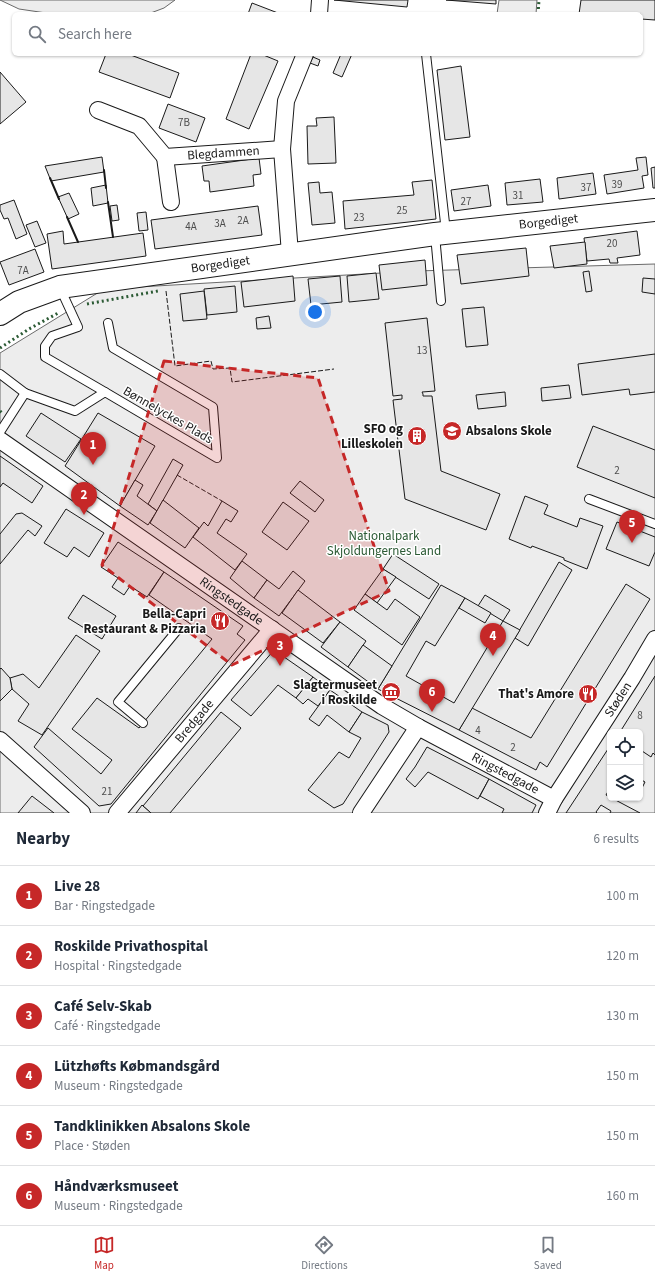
<!DOCTYPE html>
<meta charset="utf-8">
<style>
:root{--surface:#fff;--page:#f2f2f3;--text:#1f2937;--muted:#747a83;--line:#e0e1e3;--accent:#c62828}
body{margin:0;font-family:"Source Sans 3",sans-serif;background:var(--page);color:var(--text)}
.controls{position:absolute;right:12px;bottom:12px;display:grid;overflow:hidden;border-radius:6px;box-shadow:0 1px 3px #0004}
.controls button{width:36px;height:36px;display:grid;place-items:center;padding:0;border:0;border-bottom:1px solid var(--line);background:var(--surface);color:var(--text);font:20px sans-serif}
.you{position:absolute;left:315px;top:312px;width:14px;height:14px;margin:-10px;border:3px solid #fff;border-radius:50%;background:#1a73e8;box-shadow:0 0 0 6px #1a73e833}
.badge{display:grid;place-items:center;width:26px;height:26px;border-radius:50%;background:var(--accent);color:#fff;font-size:13px;font-weight:700}
.pin{position:absolute;translate:-50% -33px;filter:drop-shadow(0 1px 2px #0008)}
.pin::after{content:'';position:absolute;top:21px;width:14px;height:12px;background:inherit;clip-path:polygon(0 0,100% 0,50% 100%)}
.list{margin:0;padding:0;list-style:none}
h2{display:flex;justify-content:space-between;align-items:center;height:52px;margin:0;padding:0 16px;font-size:17px}
h2 small{font-size:13px;font-weight:400;color:var(--muted)}
.list li{display:grid;grid-template-columns:26px 1fr auto;gap:12px;align-items:center;box-sizing:border-box;height:60px;padding:0 16px;border-top:1px solid var(--line)}
.list b{display:block;font-size:15px;white-space:nowrap}
.list p{margin:0;font-size:13px;white-space:nowrap;color:var(--muted)}
.list em{font-size:13px;font-style:normal;color:var(--muted)}
.icon{flex:none;width:22px;height:22px;fill:none;stroke:currentColor;stroke-width:2;stroke-linecap:round;stroke-linejoin:round}
.map{position:relative;flex:none;width:655px;height:813px;overflow:hidden}
.search{position:absolute;background:var(--surface);box-shadow:0 1px 3px #0004;left:12px;right:12px;top:12px;height:44px;display:flex;align-items:center;gap:10px;box-sizing:border-box;padding:0 14px;border-radius:6px;color:var(--muted);font-size:15px}
.sheet{height:412px;background:var(--surface)}
nav{display:flex;justify-content:space-around;align-items:center;box-sizing:border-box;height:56px;border-top:1px solid var(--line);background:var(--surface);font-size:11px;color:var(--muted)}
nav a{display:grid;justify-items:center;gap:2px}
nav .on{color:var(--accent)}
.map>svg:first-child{display:block}
</style>
<div class="map">
<svg width="655" height="813" viewBox="0 0 655 813">
<rect width="100%" height="100%" fill="#fff"/>
<g fill="#ededed" stroke="#6a6a6a" fill-rule="evenodd">
<path d="M0 0H175L164 8 148 14H53L19 9Z"/>
<path d="M499 0H537L536 14H497Z"/>
<path d="M655 264V813H0V353L104 289 416 271ZM610 732H640V798H610Z"/>
</g>
<g fill="#e6e6e6" stroke="#1a1a1a">
<path d="M334 0H408L407 7Z"/>
<path d="M446 0H496V4Z"/>
<path d="M581 0H655V20L641 19V14H579Z"/>
<path d="M252 3 278 13V14H248Z"/>
<path d="M106 54H128L179 73 170 98 99 72Z"/>
<path d="M251 54H261L278 61 249 129 226 119Z"/>
<path d="M341 54H352L342 77 333 73Z"/>
<path d="M313 57 320 60 318 66 310 63Z"/>
<path d="M461 66 470 137 445 140 437 70Z"/>
<path d="M0 72 26 102 0 124Z"/>
<path d="M168 104 205 118 196 142 159 128Z"/>
<path d="M334 117 336 163 308 164 307 126H317L316 118Z"/>
<path d="M102 157 104 172 51 181 45 166Z"/>
<path d="M646 157 648 175 642 176 644 188 607 194 604 175 638 170 636 158Z"/>
<path d="M259 158 261 174 253 175 254 186 210 192 209 181H204L202 166Z"/>
<path d="M655 167V188H653L651 168Z"/>
<path d="M593 173 596 194 559 199 557 178Z"/>
<path d="M540 179 543 202 507 205 505 183Z"/>
<path d="M432 180 436 219 345 229 343 201 414 195 412 182Z"/>
<path d="M319 182 320 193 332 192 335 223 312 225 308 183Z"/>
<path d="M106 185 108 203 93 206 91 188Z"/>
<path d="M488 185 491 206 454 211 451 190Z"/>
<path d="M69 193 79 214 68 219 58 197Z"/>
<path d="M14 200 27 234 16 239 8 218 4 219 0 210V205Z"/>
<path d="M117 205 119 220 112 221 110 206Z"/>
<path d="M258 206 262 235 155 249 151 220Z"/>
<path d="M146 212 148 230 139 231 137 213Z"/>
<path d="M37 221 46 243 35 247 26 225Z"/>
<path d="M63 231 64 244 143 233 146 256 52 269 47 234Z"/>
<path d="M637 231 640 255 617 258 618 263H610L609 259 587 261 584 238Z"/>
<path d="M585 242 587 264 554 268 550 246Z"/>
<path d="M526 248 529 276 461 284 457 255Z"/>
<path d="M35 249 44 272 9 285 0 262Z"/>
<path d="M425 260 427 285 382 290 379 265Z"/>
<path d="M589 271 592 291 586 292 583 272Z"/>
<path d="M376 273 379 299 349 302 347 276Z"/>
<path d="M293 276 295 301 244 307 241 282Z"/>
<path d="M340 276 342 302 311 305 308 279Z"/>
<path d="M643 278 655 279V294L642 292Z"/>
<path d="M235 286 237 312 207 315 204 289Z"/>
<path d="M204 291 207 319 183 321 180 294Z"/>
<path d="M484 307 488 345 466 347 462 309Z"/>
<path d="M269 316 271 328 257 329 256 318Z"/>
<path d="M427 318 435 391 422 392 423 394V396H432L441 471 500 494 486 530 405 499 393 400 402 399V395L393 396 385 323Z"/>
<path d="M655 354V392L630 395 629 389 582 395 578 364Z"/>
<path d="M569 385 571 398 542 401 541 388Z"/>
<path d="M505 392 506 406 478 409 476 395Z"/>
<path d="M41 413 81 439 65 462 26 436Z"/>
<path d="M98 413 155 446 120 506 65 466Z"/>
<path d="M593 426 655 450V498L577 467Z"/>
<path d="M0 456 43 486 32 503 3 483 0 487Z"/>
<path d="M173 459 183 465 157 511 148 504Z"/>
<path d="M135 480 143 485 137 496 157 511 148 525 120 506Z"/>
<path d="M300 481 324 500 315 512 290 493Z"/>
<path d="M525 496 548 505 544 514 577 527 580 518 603 526 587 569 564 560V558L532 546 531 548 509 539Z"/>
<path d="M163 500 199 528 185 548 150 523Z"/>
<path d="M222 501 238 511 231 522 226 519 217 533 247 554 235 570 193 537 204 522 208 526Z"/>
<path d="M283 502 309 521 287 550 262 532Z"/>
<path d="M66 509 104 533 89 557 74 547 67 557 44 543Z"/>
<path d="M22 513 42 526 35 536 28 530 0 564V534L16 514Z"/>
<path d="M617 522 655 537V552L649 566 606 549Z"/>
<path d="M118 542 164 572 147 597 130 586 124 595 112 587 118 578 101 567Z"/>
<path d="M393 554 439 584 429 599 383 569Z"/>
<path d="M242 561 267 580 254 598 230 578Z"/>
<path d="M559 562 572 570 528 646 515 638Z"/>
<path d="M383 569 396 577 377 603 365 594Z"/>
<path d="M293 571 305 581 279 616 254 598 267 580 279 589Z"/>
<path d="M164 572 243 626 237 634 245 640 111 804 99 806 34 747 48 728 101 774 112 760 72 729 97 698 139 728 212 639 149 595Z"/>
<path d="M626 584 650 599 547 767 540 762 536 770 459 730 472 708 531 738Z"/>
<path d="M441 585 465 598 435 646 426 641 406 676 454 703 503 621 520 630 459 730 378 689Z"/>
<path d="M298 590 340 622 323 643 282 613Z"/>
<path d="M365 594 387 610 395 599 420 617 402 645 354 610Z"/>
<path d="M83 595 116 616 102 639 68 618Z"/>
<path d="M485 595 510 610 503 621 478 606Z"/>
<path d="M465 598 491 613 485 623 459 608Z"/>
<path d="M340 622 366 641 348 667 321 647Z"/>
<path d="M76 635 100 651 42 735 18 721 29 704 12 689 10 678 23 674 39 688Z"/>
<path d="M363 645 392 666 378 689 348 667Z"/>
<path d="M274 650 313 677 296 698 278 685 251 716 231 700Z"/>
<path d="M1 668 10 678 12 689 0 701V669Z"/>
<path d="M655 676V755L653 753 651 757 642 751 640 755V732H620Z"/>
<path d="M313 677 330 690 318 706 308 699 303 704 296 698Z"/>
<path d="M330 690 362 712 349 732 327 715 319 726 309 719Z"/>
<path d="M221 712 241 728 170 813H151L143 806Z"/>
<path d="M362 712 388 725 389 732 343 804 334 808 308 790 339 752 349 758 361 738 349 732Z"/>
<path d="M610 746V788L606 795 640 813H610L611 811 601 805 596 812 597 813H566Z"/>
<path d="M427 747 489 779 478 799 428 772 415 787 406 779 415 767Z"/>
<path d="M489 779 536 805 532 813H502L504 809 480 796Z"/>
<path d="M640 779 645 782 641 790H640Z"/>
<path d="M32 796 54 813H18Z"/>
<path d="M142 805 143 806 151 813H136Z"/>
</g>
<g fill="none" stroke-linecap="round" stroke-linejoin="round">
<defs>
<g id="lane">
<path d="M426 54 446 232"/>
<path d="M435 235 441 301"/>
<path d="M60 288 78 327 52 336 45 346V357L105 392"/>
<path d="M0 374 25 393"/>
<path d="M0 432 25 393 75 411 105 392 217 458 213 407 113 348 108 323"/>
<path d="M589 499 655 524"/>
<path d="M143 723 118 702 179 628"/>
</g>
<g id="street">
<path d="M319 14 320 0"/>
<path id="s1" d="M98 110 139 126 165 157 282 149"/>
<path d="M165 157 171 202"/>
<path d="M290 254 282 149 286 101 305 54"/>
<path id="s2" d="M0 440 382 706 418 727 554 799"/>
<path d="M0 740 82 813"/>
<path id="s3" d="M117 813 272 629"/>
<path d="M361 813 418 727"/>
<path id="s4" d="M547 813 554 799 632 678 655 639"/>
</g>
<g id="secondary">
<path id="s5" d="M0 314 19 302 60 287 435 234 655 210"/>
</g>
</defs>
<use href="#lane" stroke="#1a1a1a" stroke-width="10"/>
<use href="#street" stroke="#1a1a1a" stroke-width="18"/>
<use href="#secondary" stroke="#1a1a1a" stroke-width="24"/>
<use href="#lane" stroke="#fff" stroke-width="8"/>
<use href="#street" stroke="#fff" stroke-width="16"/>
<use href="#secondary" stroke="#fff" stroke-width="22"/>
<g stroke="#2b5a34" stroke-width="3" stroke-dasharray="2 3" stroke-linecap="butt">
<path d="M538 14 539 0"/>
<path d="M87 304 158 291"/>
<path d="M0 348 29 329 60 312"/>
<path d="M0 411 2 413"/>
</g>
<g stroke="#1a1a1a" stroke-width="1" stroke-dasharray="5 2" stroke-linecap="butt">
<path d="M166 291 175 366 211 361 213 369 230 368 232 382 334 369"/>
<path d="M177 475 222 501"/>
</g>
<g stroke="#1a1a1a" stroke-width="2">
<path d="M104 170 106 188"/>
<path d="M50 178 59 199"/>
<path d="M108 202 113 237"/>
<path d="M67 217 78 242"/>
</g>
</g>
<path fill="#c62828" fill-opacity="0.2" stroke="#c62828" stroke-width="3" stroke-dasharray="8 5" stroke-linejoin="round" d="M164 361 318 378 389 591 232 665 102 565Z"/>
<defs>
<symbol id="school-disc" viewBox="-11 -11 22 22"><circle r="9.5" fill="#c62828" stroke="#fff"/><path d="M0-5L7-2L0 1L-7-2ZM-4 1L0 2.5L4 1V4Q0 6-4 4Z" fill="#fff"/></symbol>
<symbol id="building-disc" viewBox="-11 -11 22 22"><circle r="9.5" fill="#c62828" stroke="#fff"/><path d="M-4-6H4V6H1V3H-1V6H-4ZM-2.5-4.3h1.7v1.8h-1.7ZM.8-4.3h1.7v1.8H.8ZM-2.5-1h1.7V.8h-1.7ZM.8-1h1.7V.8H.8Z" fill="#fff"/></symbol>
<symbol id="restaurant-disc" viewBox="-11 -11 22 22"><circle r="9.5" fill="#c62828" stroke="#fff"/><path d="M-5-6h1v4h1v-4h1v4h1v-4h1v5L-1.5 .5V6h-2V.5L-5-1ZM5-6V6H3V1.5H1.5Q1.5-4 5-6Z" fill="#fff"/></symbol>
<symbol id="museum-disc" viewBox="-11 -11 22 22"><circle r="9.5" fill="#c62828" stroke="#fff"/><path d="M0-6L6-3V-2H-6V-3ZM-5-1h2V3h-2ZM-1-1h2V3h-2ZM3-1h2V3H3ZM-6 4H6V6H-6Z" fill="#fff"/></symbol>
</defs>
<g fill-rule="evenodd">
<use href="#school-disc" x="441" y="420" width="22" height="22"/>
<use href="#building-disc" x="406" y="425" width="22" height="22"/>
<use href="#restaurant-disc" x="209" y="610" width="22" height="22"/>
<use href="#museum-disc" x="380" y="681" width="22" height="22"/>
<use href="#restaurant-disc" x="577" y="683" width="22" height="22"/>
</g>
<g text-anchor="middle" dominant-baseline="central" stroke-width="3" stroke-linejoin="round" paint-order="stroke">
<g font-size="11" fill="#4d4d4d">
<text x="184" y="122">7B</text>
<text x="617" y="184">39</text>
<text x="586" y="187">37</text>
<text x="518" y="195">31</text>
<text x="466" y="201">27</text>
<text x="402" y="210">25</text>
<text x="359" y="217">23</text>
<text x="243" y="220">2A</text>
<text x="220" y="223">3A</text>
<text x="191" y="226">4A</text>
<text x="612" y="243">20</text>
<text x="23" y="270">7A</text>
<text x="422" y="350">13</text>
<text x="617" y="470">2</text>
<text x="640" y="715">8</text>
<text x="478" y="730">4</text>
<text x="513" y="747">2</text>
<text x="107" y="791">21</text>
</g>
<g font-size="13" fill="#1a1a1a" stroke="#fff">
<text stroke="none"><textPath href="#s1" startOffset="143">Blegdammen</textPath></text>
<text stroke="none"><textPath href="#s5" startOffset="559">Borgediget</textPath></text>
<text stroke="none"><textPath href="#s5" startOffset="228">Borgediget</textPath></text>
<text transform="translate(168 415) rotate(30)">Bønnelyckes Plads</text>
<text stroke="none"><textPath href="#s2" startOffset="282">Ringstedgade</textPath></text>
<text stroke="none"><textPath href="#s4" startOffset="134">Støden</textPath></text>
<text stroke="none"><textPath href="#s3" startOffset="120">Bredgade</textPath></text>
<text stroke="none"><textPath href="#s2" startOffset="606">Ringstedgade</textPath></text>
</g>
<g font-size="13" font-weight="bold" fill="#1a1a1a" stroke="#fff" text-anchor="end">
<text x="403" y="429">SFO og<tspan x="403" dy="15">Lilleskolen</tspan></text>
<text x="466" y="431" text-anchor="start">Absalons Skole</text>
<text x="206" y="614">Bella-Capri<tspan x="206" dy="15">Restaurant &amp; Pizzaria</tspan></text>
<text x="377" y="685">Slagtermuseet<tspan x="377" dy="15">i Roskilde</tspan></text>
<text x="574" y="694">That's Amore</text>
</g>
<g font-size="13" fill="#2b5a34" stroke="#fff">
<text x="384" y="536">Nationalpark<tspan x="384" dy="15">Skjoldungernes Land</tspan></text>
</g>
</g>
</svg>
<div class="controls">
<button><svg class="icon" aria-label="locate" viewBox="0 0 24 24"><circle cx="12" cy="12" r="6"/><path d="M12 2v4M12 18v4M2 12h4M18 12h4"/></svg></button>
<button><svg class="icon" aria-label="layers" viewBox="0 0 24 24"><path d="M12 4l9 5-9 5-9-5zM3 14l9 5 9-5"/></svg></button>
</div>
<div class="you"></div>
<div class="pin badge" style="left:93px;top:465px">1</div>
<div class="pin badge" style="left:84px;top:515px">2</div>
<div class="pin badge" style="left:280px;top:666px">3</div>
<div class="pin badge" style="left:493px;top:656px">4</div>
<div class="pin badge" style="left:632px;top:543px">5</div>
<div class="pin badge" style="left:432px;top:712px">6</div>
<div class="search"><svg class="icon" aria-label="search" viewBox="0 0 24 24"><circle cx="10" cy="10" r="6"/><path d="M15 15l6 6"/></svg>Search here</div>
</div>
<section class="sheet">
<h2>Nearby<small>6 results</small></h2>
<ul class="list">
<li><span class="badge">1</span><div><b>Live 28</b><p>Bar · Ringstedgade</p></div><em>100 m</em></li>
<li><span class="badge">2</span><div><b>Roskilde Privathospital</b><p>Hospital · Ringstedgade</p></div><em>120 m</em></li>
<li><span class="badge">3</span><div><b>Café Selv-Skab</b><p>Café · Ringstedgade</p></div><em>130 m</em></li>
<li><span class="badge">4</span><div><b>Lützhøfts Købmandsgård</b><p>Museum · Ringstedgade</p></div><em>150 m</em></li>
<li><span class="badge">5</span><div><b>Tandklinikken Absalons Skole</b><p>Place · Støden</p></div><em>150 m</em></li>
<li><span class="badge">6</span><div><b>Håndværksmuseet</b><p>Museum · Ringstedgade</p></div><em>160 m</em></li>
</ul>
</section>
<nav>
<a class="on"><svg class="icon" aria-label="map" viewBox="0 0 24 24"><path d="M3 6l6-2 6 2 6-2v14l-6 2-6-2-6 2zM9 4v14M15 6v14"/></svg>Map</a>
<a><svg class="icon" aria-label="directions" viewBox="0 0 24 24"><path d="M12 3l9 9-9 9-9-9zM9 14v-3h6M13 9l2 2-2 2"/></svg>Directions</a>
<a><svg class="icon" aria-label="saved" viewBox="0 0 24 24"><path d="M7 4h10v16l-5-4-5 4z"/></svg>Saved</a>
</nav>
